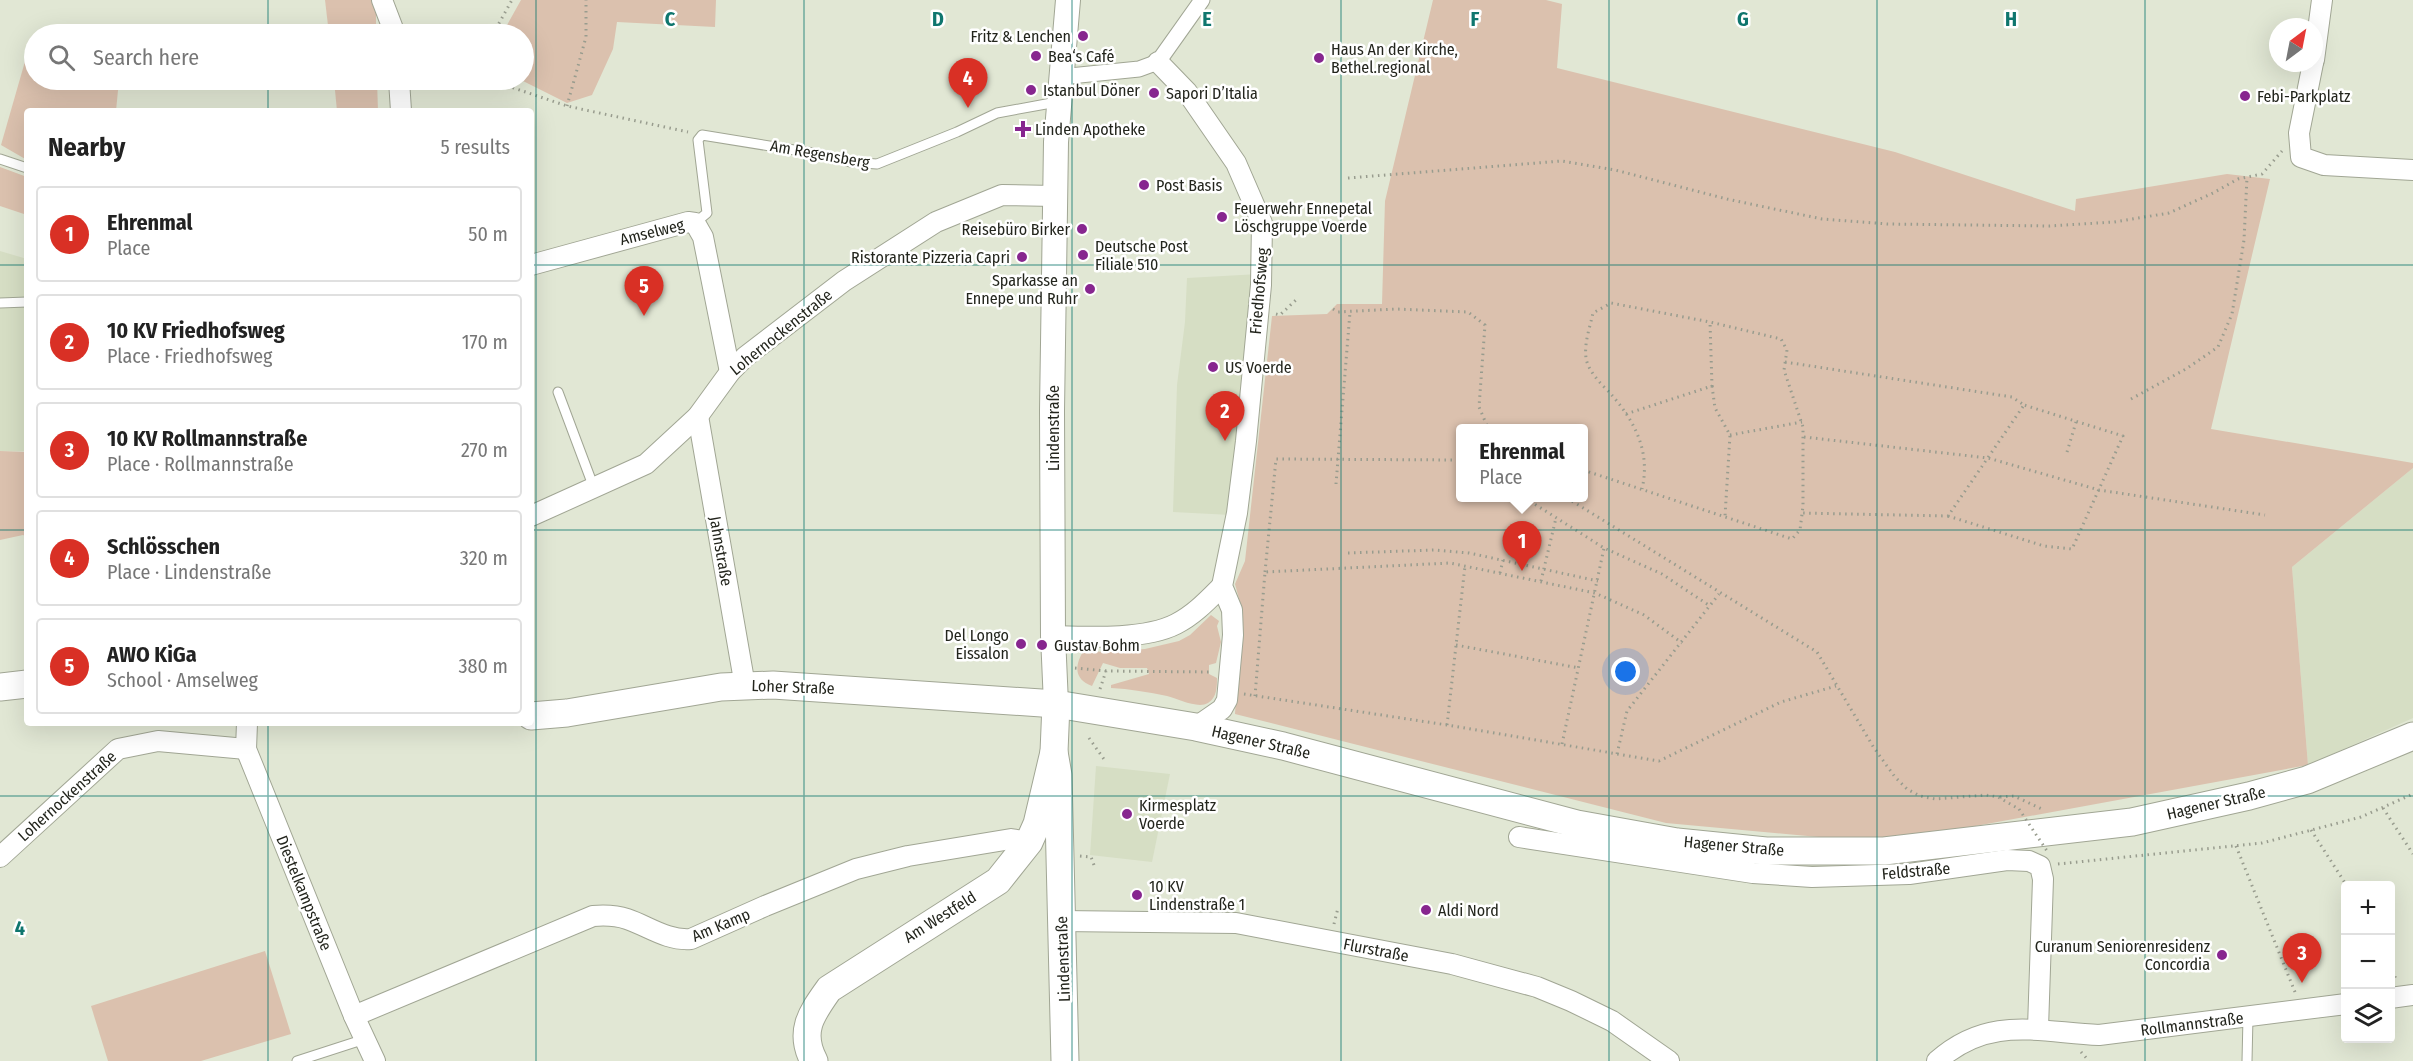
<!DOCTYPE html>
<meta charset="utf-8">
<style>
:root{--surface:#fff;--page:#f6f6f6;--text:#222;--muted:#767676;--line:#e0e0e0;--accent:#d93025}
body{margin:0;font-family:"Fira Sans Condensed",sans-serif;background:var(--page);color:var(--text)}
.controls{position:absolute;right:18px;bottom:18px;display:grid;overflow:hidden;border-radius:6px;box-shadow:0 6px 24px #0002}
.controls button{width:54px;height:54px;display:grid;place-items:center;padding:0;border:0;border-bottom:2px solid var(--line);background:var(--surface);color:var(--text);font:30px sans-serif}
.compass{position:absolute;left:2269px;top:18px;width:54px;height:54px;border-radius:50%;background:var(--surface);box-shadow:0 6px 24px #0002;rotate:32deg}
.you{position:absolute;left:1626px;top:672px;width:21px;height:21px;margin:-15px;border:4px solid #fff;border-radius:50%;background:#1a73e8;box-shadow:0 0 0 9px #1a73e833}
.badge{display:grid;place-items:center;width:39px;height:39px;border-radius:50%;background:var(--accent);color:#fff;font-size:20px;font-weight:700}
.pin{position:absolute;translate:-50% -50px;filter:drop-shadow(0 2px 3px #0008)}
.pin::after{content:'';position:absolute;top:32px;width:21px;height:18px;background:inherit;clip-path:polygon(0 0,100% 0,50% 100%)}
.popup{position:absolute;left:1456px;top:424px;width:132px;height:78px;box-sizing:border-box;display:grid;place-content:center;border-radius:6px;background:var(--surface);filter:drop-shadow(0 2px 4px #0005);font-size:20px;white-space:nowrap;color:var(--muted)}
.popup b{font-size:22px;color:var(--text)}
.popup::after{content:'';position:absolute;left:50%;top:100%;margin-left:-12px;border:12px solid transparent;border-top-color:var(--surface)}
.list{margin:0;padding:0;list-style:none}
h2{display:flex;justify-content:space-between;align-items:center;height:78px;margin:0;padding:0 24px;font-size:26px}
h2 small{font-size:20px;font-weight:400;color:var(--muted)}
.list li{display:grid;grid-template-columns:39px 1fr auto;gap:18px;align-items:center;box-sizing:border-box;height:96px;margin:0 12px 12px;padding:0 12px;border:2px solid var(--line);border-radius:6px}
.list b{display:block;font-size:22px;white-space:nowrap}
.list p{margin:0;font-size:20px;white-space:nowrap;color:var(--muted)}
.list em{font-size:20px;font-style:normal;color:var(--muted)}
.icon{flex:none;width:33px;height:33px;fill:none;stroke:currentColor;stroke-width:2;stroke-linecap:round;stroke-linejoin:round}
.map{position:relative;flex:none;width:2413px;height:1061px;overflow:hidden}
.search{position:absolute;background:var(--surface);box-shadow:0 6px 24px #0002;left:24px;top:24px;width:510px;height:66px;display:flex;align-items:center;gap:15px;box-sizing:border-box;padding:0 21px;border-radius:33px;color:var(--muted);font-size:22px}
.panel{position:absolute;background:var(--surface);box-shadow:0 6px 24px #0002;left:24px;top:108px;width:510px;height:618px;border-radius:6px}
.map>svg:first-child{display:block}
</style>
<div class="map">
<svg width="2413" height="1061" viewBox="0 0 2413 1061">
<rect width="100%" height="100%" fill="#e1e7d4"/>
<g fill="#d6dec4">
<path d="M0 251 27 259V451H0Z"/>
<path d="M1259 274 1231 515 1173 512 1177 385 1185 322 1187 278Z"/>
<path d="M2413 468V718L2308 765 2292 567Z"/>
<path d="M1096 766 1170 774 1152 862 1090 855Z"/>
</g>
<g fill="#dbc1ae" fill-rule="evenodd">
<path d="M325 0H376V34H329Z"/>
<path d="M521 0H716L715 27 617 22 613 49 592 95 567 103 521 80H524V34H502Z"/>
<path d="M1433 0H1546L1562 4 1557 68 1895 152 2075 211 2076 199 2227 174 2270 179 2211 429 2413 463V468L2292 567 2308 765 1883 843 1666 823 1235 714 1241 606 1235 584 1245 561 1272 316 1327 314 1337 304H1382L1385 201ZM1460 428H1583V498H1460Z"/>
<path d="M32 37 34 38V80H119L116 111H27V160L1 145Z"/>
<path d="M334 80H377L378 111H337Z"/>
<path d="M0 167 27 177V215L0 206Z"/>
<path d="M0 451 27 452V537L23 535 0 540Z"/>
<path d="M1211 615 1219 621 1217 626 1221 642 1216 663 1209 665V674L1217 678C1217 686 1217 698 1208 703 1198 709 1178 699 1167 696 1149 692 1129 689 1111 688V685L1149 674 1147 668H1120L1103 663 1092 686C1073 679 1075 664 1084 650L1102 652 1145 649 1179 641 1190 635Z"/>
<path d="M265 951 291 1034 201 1061H108L91 1006Z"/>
</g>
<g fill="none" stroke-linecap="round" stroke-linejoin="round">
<defs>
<g id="service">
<path d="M0 159 27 168"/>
<path d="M695 223 707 213 698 140 702 135 813 153 850 162 877 164 957 132 997 113 1057 102"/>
<path d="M0 303 27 302"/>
<path d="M558 392 594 488"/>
<path d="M297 1061 365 1039"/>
<path d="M2247 1061 2248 1017"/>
</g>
<path id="pedestrian" d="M1060 77 1139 69 1158 62 1202 0"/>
<g id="minor">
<path d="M382 0 395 34"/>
<path d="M2314 60 2322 0"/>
<path d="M1158 62 1187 92 1236 163 1262 223 1261 285 1246 441 1237 513 1222 586 1232 610 1233 635 1227 700 1222 709 1196 727"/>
<path d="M2313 63 2299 133 2301 157 2324 165 2413 170"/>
<path d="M399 80 401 111"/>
<path d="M531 265 688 222 695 223 703 237 730 372"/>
<path d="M698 416 745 686"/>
<path d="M531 516 646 464 698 416 730 372 745 357 844 281 936 222 1002 195 1055 196"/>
<path d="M1053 636C1087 637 1145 640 1176 624 1194 615 1208 600 1222 586"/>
<path d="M247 723 246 749 354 1016 375 1061"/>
<path d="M1519 837 1753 873 1812 877 1909 874 2007 860 2029 861 2040 866 2043 879 2038 1028"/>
<path d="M0 857 118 749 158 741 246 749"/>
<path d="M1061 921 1236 923 1452 964 1537 987 1571 1001 1612 1021 1669 1061"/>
<path d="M2390 998 2413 995"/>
<path d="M354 1016 593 916C605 915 615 915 627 919 648 926 667 941 691 939L765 906 856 869 908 856 1011 839 1029 842"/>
<path d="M1937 1061C1989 1015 2037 1032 2099 1035L2346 1004"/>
</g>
<path id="tertiary" d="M1056 704 1053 636 1052 411 1056 142 1068 0"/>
<g id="secondary">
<path d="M0 687 27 684"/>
<path d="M1056 704 1054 752 1058 775 1065 1061"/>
<path d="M531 716 567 713 721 687 773 685 1056 704 1196 727 1283 746 1577 824 1677 842 1766 851H1884L2132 822 2249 796 2307 780 2413 736"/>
<path d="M814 1061C798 1031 812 1013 829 989L998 881 1029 842 1037 824 1054 752"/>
</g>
</defs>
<use href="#service" stroke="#a1a694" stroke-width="11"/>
<use href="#pedestrian" stroke="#a1a694" stroke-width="17"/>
<use href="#minor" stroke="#a1a694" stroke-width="22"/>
<use href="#tertiary" stroke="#a1a694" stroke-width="26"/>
<use href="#secondary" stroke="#a1a694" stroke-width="29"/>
<g stroke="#989c8e" stroke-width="3" stroke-dasharray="1.5 4.5" stroke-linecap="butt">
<path d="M493 34 512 0"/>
<path d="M490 80 567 106 688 132"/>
<path d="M567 106 586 37V0"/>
<path d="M1348 178 1562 161 1615 170 1727 199 1822 219 1888 224 2050 226 2114 222 2169 213 2213 193 2238 179 2262 174 2282 151"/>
<path d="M1333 309 1338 312 1396 309 1468 312 1485 325 1479 407 1488 428"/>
<path d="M1276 314 1280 315 1298 298"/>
<path d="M1785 362 2012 397 2024 405 1948 516 1802 513"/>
<path d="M1712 386 1715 408 1730 435 1725 516"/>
<path d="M2131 399 2186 369 2218 347 2232 314 2244 240 2247 177"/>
<path d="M1626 414 1712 386 1710 322"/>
<path d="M1730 435 1802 422"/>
<path d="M1804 437 1988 458 2099 490 2265 515"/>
<path d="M2067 452 2076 422"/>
<path d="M1583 470 1792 539 1800 530 1803 506V427L1784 370 1787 350 1781 339 1710 322 1611 303 1593 313C1590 327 1584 343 1586 358 1588 371 1601 384 1610 393 1634 420 1651 451 1642 489"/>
<path d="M1336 484 1350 312"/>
<path d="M1525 498 1604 548 1662 574 1710 606"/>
<path d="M1567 498 1817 652 1874 748 1895 777 1907 789 1920 796 1935 799 1986 795 1998 797 2019 809"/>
<path d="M1948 516 2044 546 2072 549 2123 436 2024 405"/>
<path d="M1348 553 1434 550 1469 553 1598 581"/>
<path d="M1265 572 1276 459 1460 460"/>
<path d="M1500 573 1503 560"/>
<path d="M1541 581 1556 518"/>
<path d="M1456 645 1579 668"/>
<path d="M1075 668 1106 671"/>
<path d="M1100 689 1106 671 1210 672"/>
<path d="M1244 694 1447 725 1659 761 1781 702 1836 686"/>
<path d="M1255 696 1265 572 1450 563 1595 593 1644 615 1682 643"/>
<path d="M1447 725 1465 566"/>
<path d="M1089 738 1106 762"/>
<path d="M1562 744 1604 548"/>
<path d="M1617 754 1627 711 1719 594"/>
<path d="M2000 797 2014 796 2044 810"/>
<path d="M2383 808 2413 854"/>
<path d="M2311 830 2347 886"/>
<path d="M2236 846 2295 992"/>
<path d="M1080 856 1091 857 1094 865"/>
<path d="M2058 864 2262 843 2361 817 2413 794"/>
<path d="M1334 924 1338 908"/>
<path d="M2390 959 2396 980"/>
<path d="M2081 1052 2089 1061"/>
</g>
<use href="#service" stroke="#fff" stroke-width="9"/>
<use href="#pedestrian" stroke="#fff" stroke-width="15"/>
<use href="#minor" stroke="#fff" stroke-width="20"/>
<use href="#tertiary" stroke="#fff" stroke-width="24"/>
<use href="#secondary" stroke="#fff" stroke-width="27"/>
<path stroke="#989c8e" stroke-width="3" stroke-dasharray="1.5 4.5" stroke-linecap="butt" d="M2019 809 2047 851"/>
</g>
<path fill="none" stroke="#0f766e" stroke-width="1.5" stroke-opacity="0.55" d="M268 0V34M536 0V1061M804 0V1061M1072 0V1061M1341 0V1061M1609 0V1061M1877 0V1061M2145 0V1061M268 80V111M0 265H27M531 265H2413M0 530H27M531 530H2413M268 723V1061M0 796H2413"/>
<g fill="#87268f" stroke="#fff" stroke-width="2">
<circle cx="1083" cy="36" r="6"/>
<circle cx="1036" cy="56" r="6"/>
<circle cx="1319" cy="58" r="6"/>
<circle cx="1031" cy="90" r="6"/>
<circle cx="1154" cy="93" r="6"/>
<circle cx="2245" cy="96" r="6"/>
<path d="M1020 120h6v6h6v6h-6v6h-6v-6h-6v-6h6z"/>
<circle cx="1144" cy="185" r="6"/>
<circle cx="1222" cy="217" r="6"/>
<circle cx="1082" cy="229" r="6"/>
<circle cx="1083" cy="255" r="6"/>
<circle cx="1022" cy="257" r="6"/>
<circle cx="1090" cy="289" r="6"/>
<circle cx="1213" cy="367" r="6"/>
<circle cx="1021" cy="644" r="6"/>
<circle cx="1042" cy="645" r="6"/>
<circle cx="1127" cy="814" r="6"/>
<circle cx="1137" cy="895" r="6"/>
<circle cx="1426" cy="910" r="6"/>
<circle cx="2222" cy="955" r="6"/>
</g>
<g text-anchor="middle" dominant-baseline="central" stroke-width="5" stroke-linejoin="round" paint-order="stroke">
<g font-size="16" fill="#23251d" stroke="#fff" text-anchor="start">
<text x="1071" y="36" text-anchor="end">Fritz &amp; Lenchen</text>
<text x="1331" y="49">Haus An der Kirche,<tspan x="1331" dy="18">Bethel.regional</tspan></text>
<text x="1048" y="56">Bea‘s Café</text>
<text x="1043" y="90">Istanbul Döner</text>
<text x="1166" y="93">Sapori D’Italia</text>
<text x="2257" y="96">Febi-Parkplatz</text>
<text x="1035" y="129">Linden Apotheke</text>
<text x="1156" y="185">Post Basis</text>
<text x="1234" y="208">Feuerwehr Ennepetal<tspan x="1234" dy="18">Löschgruppe Voerde</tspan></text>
<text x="1070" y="229" text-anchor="end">Reisebüro Birker</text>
<text x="1095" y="246">Deutsche Post<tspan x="1095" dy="18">Filiale 510</tspan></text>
<text x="1010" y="257" text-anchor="end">Ristorante Pizzeria Capri</text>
<text x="1078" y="280" text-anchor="end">Sparkasse an<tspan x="1078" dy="18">Ennepe und Ruhr</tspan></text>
<text x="1225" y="367">US Voerde</text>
<text x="1009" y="635" text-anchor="end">Del Longo<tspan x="1009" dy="18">Eissalon</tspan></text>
<text x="1054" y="645">Gustav Bohm</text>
<text x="1139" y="805">Kirmesplatz<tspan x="1139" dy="18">Voerde</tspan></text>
<text x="1149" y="886">10 KV<tspan x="1149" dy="18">Lindenstraße 1</tspan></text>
<text x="1438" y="910">Aldi Nord</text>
<text x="2210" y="946" text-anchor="end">Curanum Seniorenresidenz<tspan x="2210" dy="18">Concordia</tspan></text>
</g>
<g font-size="16" fill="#23251d" stroke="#fff">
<text transform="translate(820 154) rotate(10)">Am Regensberg</text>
<text transform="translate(652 232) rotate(-14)">Amselweg</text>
<text transform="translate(1259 291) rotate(-85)">Friedhofsweg</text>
<text transform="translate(781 332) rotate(-39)">Lohernockenstraße</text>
<text transform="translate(1053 428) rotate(-90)">Lindenstraße</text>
<text transform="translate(721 551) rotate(80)">Jahnstraße</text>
<text transform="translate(793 687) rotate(2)">Loher Straße</text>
<text transform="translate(1261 742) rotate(13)">Hagener Straße</text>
<text transform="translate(67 796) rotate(-42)">Lohernockenstraße</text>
<text transform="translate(2216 803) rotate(-13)">Hagener Straße</text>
<text transform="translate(1734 846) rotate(5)">Hagener Straße</text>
<text transform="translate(1916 871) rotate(-5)">Feldstraße</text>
<text transform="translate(304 893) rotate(68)">Diestelkampstraße</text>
<text transform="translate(940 917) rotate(-32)">Am Westfeld</text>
<text transform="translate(721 925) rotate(-23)">Am Kamp</text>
<text transform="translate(1376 950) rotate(11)">Flurstraße</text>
<text transform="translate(1063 959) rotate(-92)">Lindenstraße</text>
<text transform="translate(2192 1024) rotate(-7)">Rollmannstraße</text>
</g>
</g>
<g font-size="20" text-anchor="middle" font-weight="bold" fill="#0f766e" stroke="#fff" stroke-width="5" stroke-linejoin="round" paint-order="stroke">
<text x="670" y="26">C</text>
<text x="938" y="26">D</text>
<text x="1207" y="26">E</text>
<text x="1475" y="26">F</text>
<text x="1743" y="26">G</text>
<text x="2011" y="26">H</text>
<text x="20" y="935">4</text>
</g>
</svg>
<div class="controls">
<button>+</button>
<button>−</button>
<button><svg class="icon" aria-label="layers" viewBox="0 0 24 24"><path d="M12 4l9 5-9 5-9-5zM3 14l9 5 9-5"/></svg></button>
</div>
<svg class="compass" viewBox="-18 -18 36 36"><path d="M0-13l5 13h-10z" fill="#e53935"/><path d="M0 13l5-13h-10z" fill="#767676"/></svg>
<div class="you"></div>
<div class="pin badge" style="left:1522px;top:571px">1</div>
<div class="popup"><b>Ehrenmal</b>Place</div>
<div class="pin badge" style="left:1225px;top:441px">2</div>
<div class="pin badge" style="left:2302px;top:983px">3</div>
<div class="pin badge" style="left:968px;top:108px">4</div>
<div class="pin badge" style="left:644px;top:316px">5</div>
<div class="search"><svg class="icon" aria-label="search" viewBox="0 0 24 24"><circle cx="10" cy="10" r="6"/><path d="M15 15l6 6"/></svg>Search here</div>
<section class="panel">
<h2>Nearby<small>5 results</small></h2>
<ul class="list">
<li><span class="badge">1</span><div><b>Ehrenmal</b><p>Place</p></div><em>50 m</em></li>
<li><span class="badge">2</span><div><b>10 KV Friedhofsweg</b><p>Place · Friedhofsweg</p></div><em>170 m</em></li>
<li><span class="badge">3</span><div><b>10 KV Rollmannstraße</b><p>Place · Rollmannstraße</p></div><em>270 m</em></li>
<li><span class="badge">4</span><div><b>Schlösschen</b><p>Place · Lindenstraße</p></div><em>320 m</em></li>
<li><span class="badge">5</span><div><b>AWO KiGa</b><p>School · Amselweg</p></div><em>380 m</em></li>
</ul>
</section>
</div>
